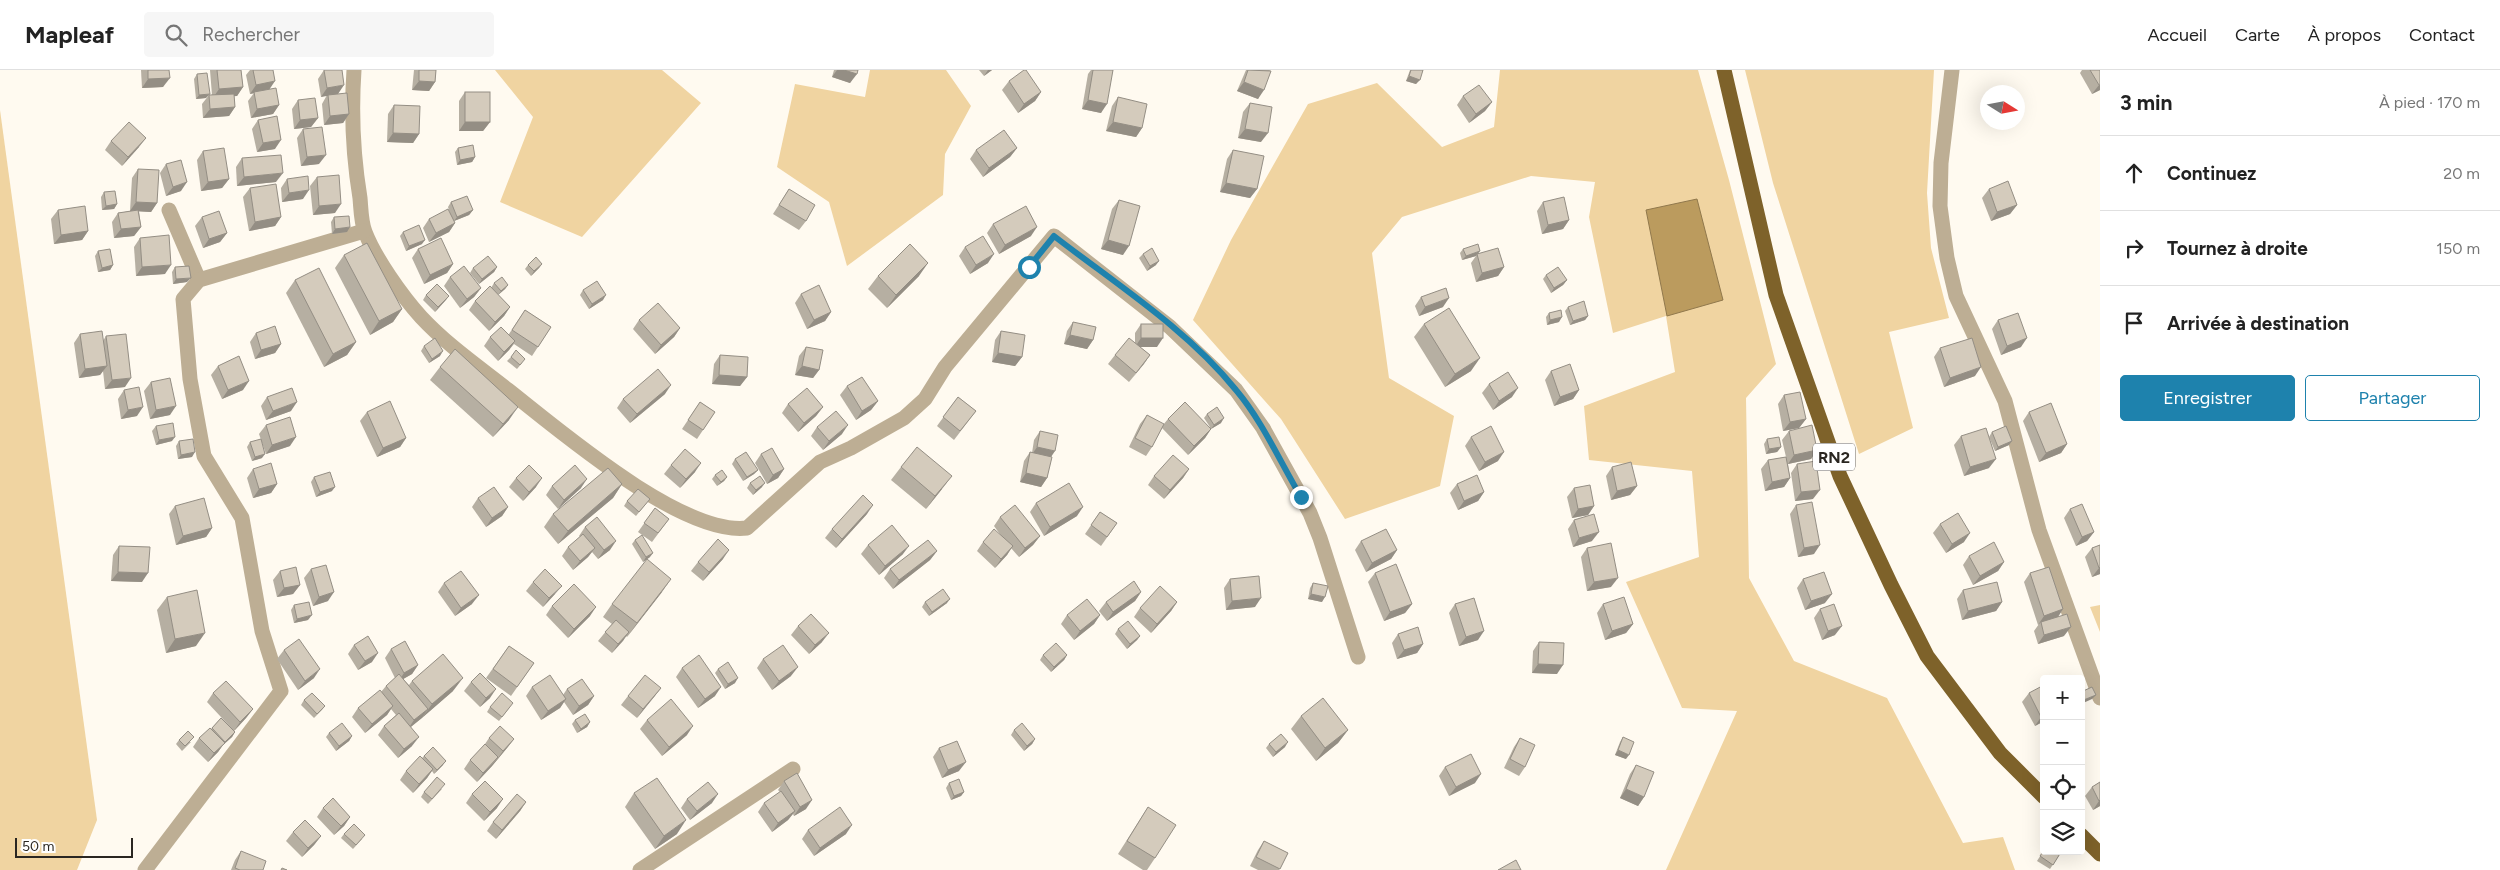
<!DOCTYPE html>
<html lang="fr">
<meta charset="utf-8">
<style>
:root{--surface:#fff;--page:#f6f6f6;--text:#222;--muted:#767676;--line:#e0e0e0;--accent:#1e82ad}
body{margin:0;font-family:Figtree,sans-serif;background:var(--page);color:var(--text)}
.controls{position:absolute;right:15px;bottom:15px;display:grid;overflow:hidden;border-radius:5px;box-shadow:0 5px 20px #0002}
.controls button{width:45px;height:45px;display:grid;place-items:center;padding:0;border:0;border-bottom:1px solid var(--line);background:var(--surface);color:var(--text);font:25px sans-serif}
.compass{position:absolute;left:1980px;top:15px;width:45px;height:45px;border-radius:50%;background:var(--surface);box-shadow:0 5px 20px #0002;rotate:101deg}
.scale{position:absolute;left:15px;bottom:12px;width:118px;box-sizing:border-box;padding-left:5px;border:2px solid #2a2621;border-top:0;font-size:14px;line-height:18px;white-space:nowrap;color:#2a2621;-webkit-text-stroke:4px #fff;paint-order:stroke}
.stop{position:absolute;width:15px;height:15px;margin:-11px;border:4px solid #1e82ad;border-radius:50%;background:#fff}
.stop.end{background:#1e82ad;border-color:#fff;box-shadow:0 1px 5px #0008}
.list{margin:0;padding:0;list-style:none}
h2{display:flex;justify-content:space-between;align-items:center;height:65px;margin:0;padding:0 20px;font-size:21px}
h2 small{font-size:16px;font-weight:400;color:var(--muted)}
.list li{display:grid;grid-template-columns:32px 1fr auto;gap:15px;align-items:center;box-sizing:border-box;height:75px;padding:0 20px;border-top:1px solid var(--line)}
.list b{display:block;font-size:19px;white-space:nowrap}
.list em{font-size:16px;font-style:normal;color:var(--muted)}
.actions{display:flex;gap:10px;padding:15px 20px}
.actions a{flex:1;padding:11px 0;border:1px solid var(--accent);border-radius:5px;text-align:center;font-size:18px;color:var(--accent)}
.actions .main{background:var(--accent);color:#fff}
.icon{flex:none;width:28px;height:28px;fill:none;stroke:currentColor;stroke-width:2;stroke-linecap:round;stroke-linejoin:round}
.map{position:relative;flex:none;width:2100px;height:800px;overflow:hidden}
header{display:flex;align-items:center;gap:30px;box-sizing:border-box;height:70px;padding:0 25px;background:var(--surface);border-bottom:1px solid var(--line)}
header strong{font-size:24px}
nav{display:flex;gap:28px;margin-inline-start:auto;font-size:18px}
.search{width:350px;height:45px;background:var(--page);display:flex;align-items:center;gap:12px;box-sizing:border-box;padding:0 18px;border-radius:5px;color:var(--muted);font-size:19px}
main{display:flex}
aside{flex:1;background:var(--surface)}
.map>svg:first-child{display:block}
</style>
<header>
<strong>Mapleaf</strong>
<div class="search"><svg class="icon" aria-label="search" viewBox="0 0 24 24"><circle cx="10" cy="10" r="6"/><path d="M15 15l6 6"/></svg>Rechercher</div>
<nav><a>Accueil</a><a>Carte</a><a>À propos</a><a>Contact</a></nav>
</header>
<main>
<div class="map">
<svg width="2100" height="800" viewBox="0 0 2100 800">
<rect width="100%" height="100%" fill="#fffaf0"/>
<g fill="#f0d4a1">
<path d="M495 0H662L701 33 582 167 500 132 533 47Z"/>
<path d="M870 0H946L971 36 945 84 943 125 847 196 829 132 777 97 795 14 865 27Z"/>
<path d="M1500 0H1698L1729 110 1776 294 1746 328 1749 508 1794 591 1887 628 1963 773 2003 767 2015 800H1666L1737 641 1682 638 1626 512 1699 487 1692 401 1589 390 1584 336 1675 302 1666 246 1613 263 1589 147 1595 112 1531 106 1402 147 1372 183 1389 308 1454 346 1440 416 1345 449 1281 349 1193 250 1231 170 1308 34 1377 13 1442 77 1494 57Z"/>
<path d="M1745 0H1934L1927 123 1931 178 1949 248 1889 262 1913 358 1859 384 1773 113Z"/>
<path d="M0 40 97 750 77 800H0Z"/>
<path d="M2100 535V562L2090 537Z"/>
</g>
<path fill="#bb9b5e" stroke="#90784c" d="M1697 129 1723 230 1667 246 1646 140Z"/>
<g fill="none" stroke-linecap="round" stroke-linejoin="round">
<g stroke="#bdae94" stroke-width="15">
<path d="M354 0C351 43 353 85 360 128 361 139 361 152 365 162 375 188 402 226 421 247 447 275 479 297 508 320 559 360 682 466 747 458L820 392 851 378 904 348 925 329 945 297 1054 166 1170 257 1236 320 1263 358 1310 443 1320 468 1358 587"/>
<path d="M1952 0 1941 93 1940 136 1947 188 1956 226 2005 331 2039 460 2100 628"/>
<path d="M169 140 199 210"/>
<path d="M145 800 281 621 262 561 242 448 204 386 190 309 183 229 199 210 364 161"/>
<path d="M640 800 793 699"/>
</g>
<g stroke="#7e622a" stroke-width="15">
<path d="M1724 0 1776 225 1840 406 1891 515 1927 586 2000 683 2044 727"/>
<path d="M2081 765 2100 784"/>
</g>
</g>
<g fill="#b6afa2">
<path d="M141 0H169L163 17 142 18Z"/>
<path d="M210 0H241L243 17 237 26H234L235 37 229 46 203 48 202 34 209 25H212Z"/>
<path d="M250 0H273L269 20 279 35 273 44 251 48 248 31 254 23 250 24 246 5Z"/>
<path d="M324 0 349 44 343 53 324 55 322 34 327 25 321 27 318 9Z"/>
<path d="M414 0H436L435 12 429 21 412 20Z"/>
<path d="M834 0H858L850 13 832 7Z"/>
<path d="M979 0H992L984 6Z"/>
<path d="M1091 0H1113L1101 43 1082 39 1088 4Z"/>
<path d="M1246 0H1270L1258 29 1237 21Z"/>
<path d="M1410 0H1423L1416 14 1406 11Z"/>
<path d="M2082 0H2100V20L2092 24 2080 3Z"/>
<path d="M197 4 206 28 196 29 194 9Z"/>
<path d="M1009 11 1041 22 1035 31 1018 43 1002 20Z"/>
<path d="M465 22 490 52 483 61H459V31Z"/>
<path d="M1463 26 1492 32 1485 41 1469 53 1457 35Z"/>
<path d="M1118 27 1142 58 1136 67 1106 61 1112 36Z"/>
<path d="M298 30 318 48 311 57 294 59 292 39Z"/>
<path d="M1250 33 1261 72 1238 68 1243 42Z"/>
<path d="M394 35 419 64 413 73 387 72 388 44Z"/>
<path d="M258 50 275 79 257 82 252 59Z"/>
<path d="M303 59 319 94 301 96 297 68Z"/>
<path d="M111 71 139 77 122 96 105 80Z"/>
<path d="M458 78 475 87 472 92 457 95 455 82Z"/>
<path d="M1017 78 1010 87 983 107 970 89 976 80Z"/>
<path d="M1233 80 1257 119 1250 128 1220 122 1227 89Z"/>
<path d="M203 81 229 109 222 118 201 121 197 90Z"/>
<path d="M242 88 276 112 237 116 236 97Z"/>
<path d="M166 94 181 121 166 126 160 103Z"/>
<path d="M138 99 157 133 151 142 139 141 141 157 134 166 114 168 112 152 118 143 130 141 132 108Z"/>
<path d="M317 107 335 143 313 145 310 116Z"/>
<path d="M287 109 303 129 282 132 281 118Z"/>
<path d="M250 118 281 147 275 156 249 161 243 127Z"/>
<path d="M789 119 806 151 799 160 773 144Z"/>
<path d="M1989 119 2017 135 2010 144 1991 151 1982 128Z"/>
<path d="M104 122 117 134 114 139 102 140 101 127Z"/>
<path d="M1119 130 1123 185 1101 179 1112 139Z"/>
<path d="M451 132 473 140 469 145 454 151 455 153 449 162 429 172 423 158 429 149 450 144 448 137Z"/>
<path d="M1543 132 1569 150 1563 159 1542 164 1537 141Z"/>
<path d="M58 140 88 161 82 170 54 174 51 149Z"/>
<path d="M202 147 227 163 220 172 203 178 195 156Z"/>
<path d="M334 147 347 162 332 164 331 152Z"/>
<path d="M993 154 1031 166 999 184 987 163Z"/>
<path d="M403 162 422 174 406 181 400 166Z"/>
<path d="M140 168 165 204 136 206 134 177Z"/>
<path d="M965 177 988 193 970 204 959 186Z"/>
<path d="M418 179 453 194 447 203 424 214 412 188Z"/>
<path d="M1463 179 1478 184 1504 197 1498 206 1476 212 1471 193 1476 186 1462 190 1460 183Z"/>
<path d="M98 181 113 195 110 200 98 202 95 186Z"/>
<path d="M1143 184 1156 195 1147 201 1139 188Z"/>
<path d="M344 185 402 239 393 252 370 265 335 198Z"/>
<path d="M542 194 539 198 531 206 525 199 528 195Z"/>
<path d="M175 197 187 212 173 214 172 202Z"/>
<path d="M497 197 494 202 479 214 470 203 473 198Z"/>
<path d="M1546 205 1567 210 1563 215 1551 223 1543 209Z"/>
<path d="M878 206H919L887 238 868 219Z"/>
<path d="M450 207 481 218 474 227 460 238 444 216Z"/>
<path d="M295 210 356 272 347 285 324 297 286 223Z"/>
<path d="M494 213 508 215 505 219 498 225 510 237 504 246 489 261 469 240 475 231 491 218Z"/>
<path d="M583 220 603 230 589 239 580 225Z"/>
<path d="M801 224 831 242 825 251 807 259 795 233Z"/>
<path d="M426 225 449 226 445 231 435 242 423 230Z"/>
<path d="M1421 227 1443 237 1419 246 1415 236Z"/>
<path d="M1568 237 1588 246 1585 250 1570 255 1565 241Z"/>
<path d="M525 240 551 257 532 286 514 274 509 280 498 291 484 276 490 267 509 264Z"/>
<path d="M1549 243 1559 252 1547 255 1546 247Z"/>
<path d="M639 250 680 258 674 267 655 284 633 259Z"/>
<path d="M1998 250 2021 277 2001 285 1992 259Z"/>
<path d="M1073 252 1093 270 1087 279 1064 274 1067 261Z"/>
<path d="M1141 254 1157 277H1140L1150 285 1129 312 1108 294 1115 285 1135 273V263Z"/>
<path d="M1424 254 1471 301 1445 317 1414 267Z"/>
<path d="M1001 261 1022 287 1015 296 992 292 995 270Z"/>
<path d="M256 263 281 274 275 283 255 289 250 272Z"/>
<path d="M80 264 103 271 106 266 125 317 105 319 103 301 100 305 79 308 74 273Z"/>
<path d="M424 276 440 286 429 293 421 281Z"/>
<path d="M806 277 819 300 813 308 795 305 799 286Z"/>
<path d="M1940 278 1975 306 1944 317 1934 287Z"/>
<path d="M720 285 747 307 740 316 712 314 714 294Z"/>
<path d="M511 287 522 293 517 299 507 291Z"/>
<path d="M218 296 243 320 222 329 211 305Z"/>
<path d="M440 297 509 350 493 367 430 310Z"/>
<path d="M1551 301 1579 320 1573 329 1554 336 1545 310Z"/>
<path d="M151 312 170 345 150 349 144 321Z"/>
<path d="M1489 314 1512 327 1493 340 1482 323Z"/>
<path d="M847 316 878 331 871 340 856 350 840 325Z"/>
<path d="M124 320 137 346 121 349 118 329Z"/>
<path d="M665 324 630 353 617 338 623 329Z"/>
<path d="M1784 325 1806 349 1799 358 1783 361 1778 334Z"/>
<path d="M267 327 291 341 266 350 261 336Z"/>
<path d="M958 327 976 341 954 370 937 356Z"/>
<path d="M700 332 715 342 697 369 682 359Z"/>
<path d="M788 334 823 337 816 346 798 362 782 343Z"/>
<path d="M367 342 406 368 400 377 377 387 360 351Z"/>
<path d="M2029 342 2067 374 2061 383 2039 392 2023 351Z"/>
<path d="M1207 344 1221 353 1211 359 1205 368 1188 385 1162 358 1152 377 1146 386 1129 377 1140 354 1147 345 1163 355 1168 349 1210 357 1204 348Z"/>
<path d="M266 355 290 376 266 384 259 364Z"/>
<path d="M156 356 172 371 156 375 152 361Z"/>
<path d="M817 357 842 364 823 380 811 366Z"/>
<path d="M1040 361 1051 387 1047 408 1041 417 1020 412 1024 391 1030 382 1032 383 1034 370Z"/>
<path d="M1789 361 1817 380 1811 389 1788 394 1790 408 1784 417 1765 421 1761 399 1768 390 1786 387 1782 370Z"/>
<path d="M1992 362 2009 375 1995 381 1989 367Z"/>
<path d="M1961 366 1989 398 1964 406 1954 375Z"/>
<path d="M1471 367 1498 391 1479 401 1465 376Z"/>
<path d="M1767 369 1781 377 1777 382 1766 384 1764 374Z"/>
<path d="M179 371 192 387 178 389 176 376Z"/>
<path d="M250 372 262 388 252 391 247 377Z"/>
<path d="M761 384 784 399 778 408 767 414 755 393Z"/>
<path d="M735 389 758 400 754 404 743 411 732 394Z"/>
<path d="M1797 394 1813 429 1795 431 1791 403Z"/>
<path d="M671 395 695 402 680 418 664 404Z"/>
<path d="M901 397 942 419 926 439 891 410Z"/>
<path d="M1612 397 1637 416 1630 425 1611 430 1606 406Z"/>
<path d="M253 399 277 414 271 423 253 428 247 408Z"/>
<path d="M1189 399 1183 408 1164 429 1148 415 1154 406Z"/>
<path d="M715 405 727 407 724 411 717 416 712 409Z"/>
<path d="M314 407 332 421 316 427 311 412Z"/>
<path d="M516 408 536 417 523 431 509 417Z"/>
<path d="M750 413 762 417 753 425 747 418Z"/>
<path d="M622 414 613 428 558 474 544 457 553 444Z"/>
<path d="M1457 414 1484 422 1478 431 1458 440 1450 423Z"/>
<path d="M552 416 581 418 558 439 546 425Z"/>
<path d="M1574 418 1594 436 1588 445 1572 448 1567 427Z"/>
<path d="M478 428 508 437 502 446 486 457 472 437Z"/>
<path d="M650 429 636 446 624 436 627 431Z"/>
<path d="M1036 433 1077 446 1044 466 1030 442Z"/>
<path d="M1796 435 1814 484 1798 487 1790 444Z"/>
<path d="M175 436 212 458 206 467 176 475 169 444Z"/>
<path d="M655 438 669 449 652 472 638 462Z"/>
<path d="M2070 439 2094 462 2087 471 2076 476 2064 448Z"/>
<path d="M1100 442 1117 453 1101 476 1085 464Z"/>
<path d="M867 444 836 478 825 468 832 459Z"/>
<path d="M1000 447 1040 466 1033 475 1019 487 1011 478 1007 485 995 498 977 481 983 472 1002 467 994 456Z"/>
<path d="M1574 450 1592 471 1573 477 1568 459Z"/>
<path d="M1940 454 1964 472 1946 483 1933 463Z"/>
<path d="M585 457 610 480 598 489 592 482 588 487 573 500 562 486 568 477 580 467 579 466Z"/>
<path d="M635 470 650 487 643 492 632 474Z"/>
<path d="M1361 471 1397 480 1391 489 1366 502 1355 480Z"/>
<path d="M868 475 903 484 879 505 861 484Z"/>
<path d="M2100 475V504L2092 507 2085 487 2092 478Z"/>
<path d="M119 476 142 512 111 511 113 485Z"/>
<path d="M1587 478 1611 517 1587 521 1581 487Z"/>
<path d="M937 481 930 490 893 519 884 508 890 499Z"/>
<path d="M1969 486 2004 492 1998 501 1973 515 1963 495Z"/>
<path d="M723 489 703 511 691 501 698 492Z"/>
<path d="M311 499 328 531 313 536 304 508Z"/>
<path d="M280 501 300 515 293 524 277 527 273 510Z"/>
<path d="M1375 503 1412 534 1405 543 1384 551 1368 512Z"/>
<path d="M2030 503 2063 539 2058 547 2064 566 2038 574 2034 561 2039 554 2038 555 2024 512Z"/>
<path d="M1230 509 1255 537 1226 540 1224 518Z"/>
<path d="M1803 509 1825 533 1805 540 1797 518Z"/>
<path d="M533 512 555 524 543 537 526 521Z"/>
<path d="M444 513 472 534 455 546 438 522Z"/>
<path d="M1313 513 1322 532 1308 529 1310 518Z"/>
<path d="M1963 520 2002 532 1996 541 1962 550 1957 529Z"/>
<path d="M662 522 627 567 626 566 612 583 598 571 612 554 603 547 612 534Z"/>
<path d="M1141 522 1135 531 1107 551 1099 541 1106 532Z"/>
<path d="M167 527 196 576 166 583 157 540Z"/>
<path d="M925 532 947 533 929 546 922 537Z"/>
<path d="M1177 532 1171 541 1151 563 1134 547 1140 538Z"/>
<path d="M1455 534 1478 570 1459 576 1449 543Z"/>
<path d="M1603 534 1633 554 1626 563 1605 570 1597 543Z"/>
<path d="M294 535 308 550 294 553 291 540Z"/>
<path d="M552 536 590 546 568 568 546 545Z"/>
<path d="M1820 539 1835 565 1822 570 1814 548Z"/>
<path d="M1067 545H1100L1094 554 1074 570 1061 554Z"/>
<path d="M798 556 822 572 809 584 791 565Z"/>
<path d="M1118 559 1140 566 1137 570 1127 579 1115 564Z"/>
<path d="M1398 564 1423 574 1417 583 1397 589 1392 573Z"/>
<path d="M1539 572 1557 604 1532 603 1533 581Z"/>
<path d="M354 575 372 592 358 600 348 584Z"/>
<path d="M509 576 534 593 511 626 486 608Z"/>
<path d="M391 579 418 595 412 604 403 609 409 615 412 611 453 621 411 657 412 676 398 688 378 665 384 656 396 645 391 639 387 645 365 663 352 647 358 638 381 622 386 616 395 608 385 588Z"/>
<path d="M284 580 314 608 298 620 277 589Z"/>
<path d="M1043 585H1067L1064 590 1051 602 1040 590Z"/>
<path d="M763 589 791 606 772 620 757 598Z"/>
<path d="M682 598 715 626 698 638 676 607Z"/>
<path d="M718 599 735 613 725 619 715 603Z"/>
<path d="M471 612 490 628 480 637 464 621Z"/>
<path d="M532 617 563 625 567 619 594 626 588 635 573 645 564 632 560 638 541 650 526 626Z"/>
<path d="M661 618 654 627 637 648 621 635 628 626Z"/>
<path d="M213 623 253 639 246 648 234 661 207 632Z"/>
<path d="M2029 623 2044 651 2035 656 2022 632Z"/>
<path d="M304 630 325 636 322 640 314 648 301 635Z"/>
<path d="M490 637H510L499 651 487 642Z"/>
<path d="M1301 646 1348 660 1338 673 1316 691 1291 659Z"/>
<path d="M221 648 235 662 232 667 223 675 218 682 208 692 193 677 199 668 211 659Z"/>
<path d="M575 650 590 652 587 657 577 663 572 654Z"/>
<path d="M647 650 687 665 662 686 640 659Z"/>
<path d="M1014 660 1035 669 1032 674 1024 681 1011 665Z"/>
<path d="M329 663 352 666 349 671 336 681 326 667Z"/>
<path d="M1623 667 1626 689 1615 685 1620 672Z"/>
<path d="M489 668 514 669 507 678 492 696 477 712 464 699 470 690 483 677Z"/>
<path d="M1520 668 1525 697 1519 706 1504 698 1514 677Z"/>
<path d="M179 670 191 672 182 681 176 674Z"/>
<path d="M1269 674 1285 677 1273 687 1266 678Z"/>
<path d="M939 678 959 701 942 708 933 687Z"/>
<path d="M424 686 443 695 434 704 432 701 427 708 413 723 400 710 406 701 422 688Z"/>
<path d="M1636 695 1644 727 1638 736 1620 728 1630 704Z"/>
<path d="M1445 697 1475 713 1449 726 1439 706Z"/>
<path d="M784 711 806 739 794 746 793 744 788 750 772 762 758 742 764 733 780 722 778 720Z"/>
<path d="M2100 712V736L2093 740 2085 726 2092 717Z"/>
<path d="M949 713 964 722 961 726 951 730 946 718Z"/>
<path d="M442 719 428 734 421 727 424 722Z"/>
<path d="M634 723 677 764 655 779 625 737Z"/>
<path d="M472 724 497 738 484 751 466 733Z"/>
<path d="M687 729 712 733 690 750 681 738Z"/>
<path d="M526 732 520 741 496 769 487 761 493 752Z"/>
<path d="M1148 737 1155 788 1147 800H1143L1118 784 1139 751Z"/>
<path d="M323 738 350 747 344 756 334 765 317 747Z"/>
<path d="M808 760 846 764 814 786 802 769Z"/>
<path d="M293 762 321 766 314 775 302 787 286 771Z"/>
<path d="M344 764 362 769 353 779 341 768Z"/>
<path d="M1264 771 1288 783 1279 800H1258L1250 796 1258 780Z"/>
<path d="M2044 780 2061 782 2050 799 2037 791Z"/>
<path d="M241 781 263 800H231L235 790Z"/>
</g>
<g fill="#948e84">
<path d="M837 0H844L857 4 850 13 832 7Z"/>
<path d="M988 0H992L984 6Z"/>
<path d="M1409 6 1420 10 1416 14 1406 11Z"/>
<path d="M170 8 163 17 142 18 148 9Z"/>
<path d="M275 11 269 20 250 24 256 15Z"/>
<path d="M419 11 435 12 429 21 412 20Z"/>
<path d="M1244 12 1264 20 1258 29 1237 21Z"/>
<path d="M344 15 338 24 321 27 327 18Z"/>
<path d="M2099 15H2100V20L2092 24Z"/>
<path d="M243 17 237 26 213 28 219 19Z"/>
<path d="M1041 22 1035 31 1018 43 1024 34Z"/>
<path d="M210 24 206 28 196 29 199 25Z"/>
<path d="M1088 30 1107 34 1101 43 1082 39Z"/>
<path d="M1492 32 1485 41 1469 53 1476 44Z"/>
<path d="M279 35 273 44 251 48 257 39Z"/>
<path d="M235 37 229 46 203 48 210 39Z"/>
<path d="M349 44 343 53 324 55 330 46Z"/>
<path d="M318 48 311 57 294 59 300 50Z"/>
<path d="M465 52H490L483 61H459Z"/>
<path d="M1113 52 1142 58 1136 67 1106 61Z"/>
<path d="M1245 59 1268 63 1261 72 1238 68Z"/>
<path d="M393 63 419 64 413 73 387 72Z"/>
<path d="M146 68 139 77 122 96 128 87Z"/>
<path d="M281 70 275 79 257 82 263 73Z"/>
<path d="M1017 78 1010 87 983 107 989 98Z"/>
<path d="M326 85 319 94 301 96 307 87Z"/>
<path d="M475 87 472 92 457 95 460 90Z"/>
<path d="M283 103 276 112 237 116 244 107Z"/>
<path d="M229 109 222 118 201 121 208 112Z"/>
<path d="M187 112 181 121 166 126 173 117Z"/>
<path d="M1226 113 1257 119 1250 128 1220 122Z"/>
<path d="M309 120 303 129 282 132 289 123Z"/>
<path d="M136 132 157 133 151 142 130 141Z"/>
<path d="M117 134 114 139 102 140 106 136Z"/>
<path d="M341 134 335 143 313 145 319 136Z"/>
<path d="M2017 135 2010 144 1991 151 1997 142Z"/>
<path d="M473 140 469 145 454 151 457 147Z"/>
<path d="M281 147 275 156 249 161 255 152Z"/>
<path d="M1569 150 1563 159 1542 164 1548 155Z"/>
<path d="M455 153 449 162 429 172 436 163Z"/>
<path d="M141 157 134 166 114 168 121 159Z"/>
<path d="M350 157 347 162 332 164 335 159Z"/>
<path d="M1037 157 1031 166 999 184 1005 175Z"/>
<path d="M88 161 82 170 54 174 61 165Z"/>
<path d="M227 163 220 172 203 178 209 169Z"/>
<path d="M425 170 422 174 406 181 409 176Z"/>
<path d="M1108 170 1129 176 1123 185 1101 179Z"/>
<path d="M1480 181 1477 185V184L1476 186 1462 190 1466 186Z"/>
<path d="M994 184 988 193 970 204 976 195Z"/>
<path d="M1159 191 1156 195 1147 201 1150 196Z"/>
<path d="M928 193 919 206 887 238 896 225Z"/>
<path d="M453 194 447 203 424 214 430 205Z"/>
<path d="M542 194 539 198 531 206 534 201Z"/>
<path d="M113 195 110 200 98 202 102 198Z"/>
<path d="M171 195 165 204 136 206 142 197Z"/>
<path d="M497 197 494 202 479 214 482 209Z"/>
<path d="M1504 197 1498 206 1476 212 1482 203Z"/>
<path d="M191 208 187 212 173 214 176 209Z"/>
<path d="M1567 210 1563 215 1551 223 1554 218Z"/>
<path d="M508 215 505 219 498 225 501 221Z"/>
<path d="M481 218 474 227 460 238 467 229Z"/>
<path d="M606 225 603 230 589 239 592 234Z"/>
<path d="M449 226 445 231 435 242 438 237Z"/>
<path d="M1449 228 1443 237 1419 246 1425 237Z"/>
<path d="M510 237 504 246 489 261 495 252Z"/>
<path d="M402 239 393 252 370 265 379 251Z"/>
<path d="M831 242 825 251 807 259 814 250Z"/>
<path d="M1588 246 1585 250 1570 255 1573 251Z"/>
<path d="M1562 247 1559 252 1547 255 1550 250Z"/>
<path d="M680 258 674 267 655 284 661 275Z"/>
<path d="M1070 265 1093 270 1087 279 1064 274Z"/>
<path d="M1141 268H1163L1157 277H1135Z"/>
<path d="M2027 268 2021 277 2001 285 2007 276Z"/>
<path d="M515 271 509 280 498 291 504 282Z"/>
<path d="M356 272 347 285 324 297 333 284Z"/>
<path d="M281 274 275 283 255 289 261 280Z"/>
<path d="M443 281 440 286 429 293 432 289Z"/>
<path d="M998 283 1022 287 1015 296 992 292Z"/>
<path d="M1150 285 1144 294 1129 312Z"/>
<path d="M1480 288 1471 301 1445 317 1455 304Z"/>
<path d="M107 296 100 305 79 308 85 299Z"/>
<path d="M802 296 819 300 813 308 795 305Z"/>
<path d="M1981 297 1975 306 1944 317 1950 308Z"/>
<path d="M719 305 747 307 740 316 712 314Z"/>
<path d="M131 308 125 317 105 319 112 310Z"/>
<path d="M249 311 243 320 222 329 228 320Z"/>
<path d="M671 315 665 324 630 353 637 344Z"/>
<path d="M1518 318 1512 327 1493 340 1499 331Z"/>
<path d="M1579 320 1573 329 1554 336 1560 327Z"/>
<path d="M878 331 871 340 856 350 862 341Z"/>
<path d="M297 332 291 341 266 350 273 341Z"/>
<path d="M176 336 170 345 150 349 156 340Z"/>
<path d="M143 337 137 346 121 349 128 340Z"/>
<path d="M518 337 509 350 493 367 503 354Z"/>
<path d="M823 337 816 346 798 362 804 353Z"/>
<path d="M1224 348 1221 353 1211 359 1214 355Z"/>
<path d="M1806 349 1799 358 1783 361 1790 352Z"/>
<path d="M848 355 842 364 823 380 829 371Z"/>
<path d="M1211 359 1205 368 1188 385 1194 376Z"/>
<path d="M175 367 172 371 156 375 159 370Z"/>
<path d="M296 367 290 376 266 384 272 375Z"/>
<path d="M406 368 400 377 377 387 383 378Z"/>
<path d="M2012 371 2009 375 1995 381 1998 377Z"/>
<path d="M2067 374 2061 383 2039 392 2046 383Z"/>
<path d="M1037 377 1055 381 1049 390 1031 386Z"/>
<path d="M1781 377 1777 382 1766 384 1769 379Z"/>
<path d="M1817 380 1811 389 1788 394 1794 385Z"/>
<path d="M195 382 192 387 178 389 181 385Z"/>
<path d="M1504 382 1498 391 1479 401 1485 392Z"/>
<path d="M265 384 262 388 252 391 255 387Z"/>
<path d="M1996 389 1989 398 1964 406 1970 397Z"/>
<path d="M701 393 695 402 680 418 686 409Z"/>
<path d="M784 399 778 408 767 414 773 405Z"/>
<path d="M1189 399 1183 408 1164 429 1170 420Z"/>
<path d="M758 400 754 404 743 411 747 407Z"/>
<path d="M1026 403 1047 408 1041 417 1020 412Z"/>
<path d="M952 406 942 419 926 439 935 426Z"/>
<path d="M727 407 724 411 717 416 721 412Z"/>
<path d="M542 408 536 417 523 431 529 422Z"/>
<path d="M1790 408 1784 417 1765 421 1772 412Z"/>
<path d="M587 409 581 418 558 439 564 430Z"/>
<path d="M765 413 762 417 753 425 756 420Z"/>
<path d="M277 414 271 423 253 428 259 419Z"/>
<path d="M622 414 613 428 558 474 568 461Z"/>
<path d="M1637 416 1630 425 1611 430 1617 421Z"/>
<path d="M335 417 332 421 316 427 320 422Z"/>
<path d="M1820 420 1813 429 1795 431 1801 422Z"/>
<path d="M1484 422 1478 431 1458 440 1464 431Z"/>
<path d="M873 435 867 444 836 478 842 469Z"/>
<path d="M1594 436 1588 445 1572 448 1578 439Z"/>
<path d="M508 437 502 446 486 457 492 448Z"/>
<path d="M1083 437 1077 446 1044 466 1050 457Z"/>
<path d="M212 458 206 467 176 475 183 466Z"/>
<path d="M1599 462 1592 471 1573 477 1579 468Z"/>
<path d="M2094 462 2087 471 2076 476 2082 467Z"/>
<path d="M1970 463 1964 472 1946 483 1952 474Z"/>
<path d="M1040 466 1033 475 1019 487 1025 478Z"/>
<path d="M616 471 610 480 598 489 604 480Z"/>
<path d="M1820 475 1814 484 1798 487 1804 478Z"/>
<path d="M909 476 903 484 879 505 885 496Z"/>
<path d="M1013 476 1007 485 995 498 1001 489Z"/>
<path d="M595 478 588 487 573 500 580 491Z"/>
<path d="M729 480 723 489 703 511 709 502Z"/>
<path d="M1397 480 1391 489 1366 502 1372 493Z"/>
<path d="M937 481 930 490 893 519 899 510Z"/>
<path d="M653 483 650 487 643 492 646 487Z"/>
<path d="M2004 492 1998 501 1973 515 1980 506Z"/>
<path d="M2100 497V504L2092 507 2099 498Z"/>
<path d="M118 502 148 503 142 512 111 511Z"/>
<path d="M1618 508 1611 517 1587 521 1594 512Z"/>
<path d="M671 509 662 522 627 567 637 553Z"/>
<path d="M300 515 293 524 277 527 284 518Z"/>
<path d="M562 516 555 524 543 537 549 528Z"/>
<path d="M334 522 328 531 313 536 319 527Z"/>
<path d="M1141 522 1135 531 1107 551 1113 542Z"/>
<path d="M1311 524 1325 527 1322 532 1308 529Z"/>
<path d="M1832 524 1825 533 1805 540 1811 531Z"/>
<path d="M479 525 472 534 455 546 461 538Z"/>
<path d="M1261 528 1255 537 1226 540 1232 531Z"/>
<path d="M950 529 947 533 929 546 932 542Z"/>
<path d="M1177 532 1171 541 1151 563 1157 554Z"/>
<path d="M2002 532 1996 541 1962 550 1968 541Z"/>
<path d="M1412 534 1405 543 1384 551 1390 542Z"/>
<path d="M596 537 590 546 568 568 574 559Z"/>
<path d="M2063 539 2057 548 2041 552 2038 555 2044 546Z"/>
<path d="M312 545 308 550 294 553 297 549Z"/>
<path d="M1100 545 1094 554 1074 570 1080 561Z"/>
<path d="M1633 554 1626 563 1605 570 1612 561Z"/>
<path d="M1842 556 1835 565 1822 570 1828 561Z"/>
<path d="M2071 557 2064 566 2038 574 2044 565Z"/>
<path d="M1484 561 1478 570 1459 576 1466 567Z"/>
<path d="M629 562 623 571 612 583 618 574Z"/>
<path d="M205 563 196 576 166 583 175 569Z"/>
<path d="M829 563 822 572 809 584 815 575Z"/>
<path d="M1140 566 1137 570 1127 579 1130 574Z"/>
<path d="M1423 574 1417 583 1397 589 1404 580Z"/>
<path d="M378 583 372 592 358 600 365 591Z"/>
<path d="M1067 585 1064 590 1051 602 1054 597Z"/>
<path d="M1538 594 1563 595 1557 604 1532 603Z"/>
<path d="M418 595 412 604 398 612 404 603Z"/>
<path d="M798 597 791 606 772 620 779 611Z"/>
<path d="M320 599 314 608 298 620 305 611Z"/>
<path d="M463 608 453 621 422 648 432 634Z"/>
<path d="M738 608 735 613 725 619 728 614Z"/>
<path d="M721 617 715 626 698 638 705 629Z"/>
<path d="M661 618 654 627 637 648 643 639Z"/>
<path d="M496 619 490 628 480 637 486 628Z"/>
<path d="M2096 625 2092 629 2081 634V631Z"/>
<path d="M594 626 588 635 573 645 579 636Z"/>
<path d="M566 629 560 638 541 650 548 641Z"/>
<path d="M393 636 387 645 365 663 372 654Z"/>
<path d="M253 639 246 648 234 661 240 652Z"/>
<path d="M428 639 422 648 408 659 414 650Z"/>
<path d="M2044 645V651L2035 656 2041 647Z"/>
<path d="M590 652 587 657 577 663 581 659Z"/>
<path d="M693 656 687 665 662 686 669 677Z"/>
<path d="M1348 660 1338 673 1316 691 1325 678Z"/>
<path d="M235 662 232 667 223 675 218 682 208 692 214 683Z"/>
<path d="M352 666 349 671 336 681 339 676Z"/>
<path d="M419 667 412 676 398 688 404 679Z"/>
<path d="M514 669 507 678 492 696 477 712 483 703 498 688 503 681Z"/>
<path d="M1035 669 1032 674 1024 681 1027 676Z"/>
<path d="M1288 672 1285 677 1273 687 1276 682Z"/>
<path d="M1618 680 1629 685 1626 689 1615 685Z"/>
<path d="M446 691 443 695 434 704 437 700Z"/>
<path d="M966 692 959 701 942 708 948 700Z"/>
<path d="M433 699 427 708 413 723 419 714Z"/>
<path d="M1481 704 1475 713 1449 726 1456 717Z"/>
<path d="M1626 719 1644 727 1638 736 1620 728Z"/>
<path d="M964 722 961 726 951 730 954 726Z"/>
<path d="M718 724 712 733 690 750 697 741Z"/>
<path d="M503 729 497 738 484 751 490 742Z"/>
<path d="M812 730 806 739 794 746 800 737Z"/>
<path d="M2100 730V736L2093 740 2099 731Z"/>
<path d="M526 732 520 741 496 769 502 760Z"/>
<path d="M795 741 788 750 772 762 778 753Z"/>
<path d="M350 747 344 756 334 765 341 756Z"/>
<path d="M686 750 677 764 655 779 664 766Z"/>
<path d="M852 755 846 764 814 786 820 778Z"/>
<path d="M321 766 314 775 302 787 308 778Z"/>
</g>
<g fill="#d4cbbc" stroke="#948e84">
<path d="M148 0H169L170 8 148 9Z"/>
<path d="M217 0H241L243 17 219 19Z"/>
<path d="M253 0H273L275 11 256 15Z"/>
<path d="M324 0H342L344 15 327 18Z"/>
<path d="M419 0H436L435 12 419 11Z"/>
<path d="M844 0H858L857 4Z"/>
<path d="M1024 0H1026L1041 22 1024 34 1009 11Z"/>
<path d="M1093 0H1113L1107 34 1088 30Z"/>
<path d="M1248 0 1271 1 1264 20 1244 12Z"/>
<path d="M1411 0H1423L1420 10 1409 6Z"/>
<path d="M2090 0H2100V15H2099Z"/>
<path d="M207 3 210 24 199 25 197 4Z"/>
<path d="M1479 15 1492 32 1476 44 1463 26Z"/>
<path d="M276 18 279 35 257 39 254 22Z"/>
<rect x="465" y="22" width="25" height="30"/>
<path d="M347 23 349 44 330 46 328 25Z"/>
<path d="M234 24 235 37 210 39 209 25Z"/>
<path d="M1118 27 1147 34 1142 58 1113 52Z"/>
<path d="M315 28 318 48 300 50 298 30Z"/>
<path d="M1250 33 1272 37 1268 63 1245 59Z"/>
<path d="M394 35 420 36 419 64 393 63Z"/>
<path d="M277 46 281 70 263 73 258 50Z"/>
<path d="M129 52 146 68 128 87 111 71Z"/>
<path d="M322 57 326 85 307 87 303 59Z"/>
<path d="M1004 60 1017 78 989 98 976 80Z"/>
<path d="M473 75 475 87 460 90 458 78Z"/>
<path d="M224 78 229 109 208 112 203 81Z"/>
<path d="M1233 80 1264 86 1257 119 1226 113Z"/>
<path d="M281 85 283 103 244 107 242 88Z"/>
<path d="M181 90 187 112 173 117 166 94Z"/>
<path d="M138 99 159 100 157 133 136 132Z"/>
<path d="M339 105 341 134 319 136 317 107Z"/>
<path d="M308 106 309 120 289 123 287 109Z"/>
<path d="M2008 111 2017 135 1997 142 1989 119Z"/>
<path d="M276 114 281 147 255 152 250 118Z"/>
<path d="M789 119 815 135 806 151 779 135Z"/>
<path d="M115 121 117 134 106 136 104 122Z"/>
<path d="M467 126 473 140 457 147 451 132Z"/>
<path d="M1564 127 1569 150 1548 155 1543 132Z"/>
<path d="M1119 130 1140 136 1129 176 1108 170Z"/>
<path d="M85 136 88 161 61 165 58 140Z"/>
<path d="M1026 136 1037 157 1005 175 993 154Z"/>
<path d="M448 139 455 153 436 163 429 149Z"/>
<path d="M138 140 141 157 121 159 118 143Z"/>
<path d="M219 141 227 163 209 169 202 147Z"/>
<path d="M349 146 350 157 335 159 334 147Z"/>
<path d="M419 155 425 170 409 176 403 162Z"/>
<path d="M169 165 171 195 142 197 140 168Z"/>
<path d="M983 166 994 184 976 195 965 177Z"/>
<path d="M441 168 453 194 430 205 418 179Z"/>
<path d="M367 173 402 239 379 251 344 185Z"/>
<path d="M910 174 928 193 896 225 878 206Z"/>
<path d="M1478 174 1480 181 1466 186 1463 179Z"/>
<path d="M1152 178 1159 191 1150 196 1143 184Z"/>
<path d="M1498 178 1504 197 1482 203 1477 184Z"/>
<path d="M110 179 113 195 102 198 98 181Z"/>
<path d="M488 186 497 197 482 209 473 198Z"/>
<path d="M536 187 542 194 534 201 528 195Z"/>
<path d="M189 196 191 208 176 209 175 197Z"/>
<path d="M464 196 481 218 467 229 450 207Z"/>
<path d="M1558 197 1567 210 1554 218 1546 205Z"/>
<path d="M319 198 356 272 333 284 295 210Z"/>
<path d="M502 207 508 215 501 221 494 213Z"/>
<path d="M597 211 606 225 592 234 583 220Z"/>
<path d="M437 214 449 226 438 237 426 225Z"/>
<path d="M819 215 831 242 814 250 801 224Z"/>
<path d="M490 216 510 237 495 252 475 231Z"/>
<path d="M1446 218 1449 228 1425 237 1421 227Z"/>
<path d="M1584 231 1588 246 1573 251 1568 237Z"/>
<path d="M658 233 680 258 661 275 639 250Z"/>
<path d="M1449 238 1480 288 1455 304 1424 254Z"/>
<path d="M525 240 551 257 538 277 512 260Z"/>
<path d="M1561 240 1562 247 1550 250 1549 243Z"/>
<path d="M2018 243 2027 268 2007 276 1998 250Z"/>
<path d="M1073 252 1096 257 1093 270 1070 265Z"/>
<rect x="1141" y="254" width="22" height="14"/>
<path d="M275 256 281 274 261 280 256 263Z"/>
<path d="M501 257 515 271 504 282 490 267Z"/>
<path d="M102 261 107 296 85 299 80 264Z"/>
<path d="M1001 261 1025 265 1022 287 998 283Z"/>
<path d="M126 264 131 308 112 310 106 266Z"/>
<path d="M435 268 443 281 432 289 424 276Z"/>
<path d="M1129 268 1150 285 1136 303 1115 285Z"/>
<path d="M1972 268 1981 297 1950 308 1940 278Z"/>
<path d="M806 277 823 280 819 300 802 296Z"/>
<path d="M455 279 518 337 503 354 440 297Z"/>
<path d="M516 280 525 289 520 295 511 287Z"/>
<path d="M720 285 748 287 747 307 719 305Z"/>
<path d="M239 286 249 311 228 320 218 296Z"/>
<path d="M1570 294 1579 320 1560 327 1551 301Z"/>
<path d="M658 299 671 315 637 344 623 329Z"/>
<path d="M1508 302 1518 318 1499 331 1489 314Z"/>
<path d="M862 307 878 331 862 341 847 316Z"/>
<path d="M170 308 176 336 156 340 151 312Z"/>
<path d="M139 317 143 337 128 340 124 320Z"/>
<path d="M292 318 297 332 273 341 267 327Z"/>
<path d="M807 318 823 337 804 353 788 334Z"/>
<path d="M1800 322 1806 349 1790 352 1784 325Z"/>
<path d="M958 327 976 341 960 361 943 347Z"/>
<path d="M390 331 406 368 383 378 367 342Z"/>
<path d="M700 332 715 342 703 360 688 350Z"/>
<path d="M1185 332 1211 359 1194 376 1168 349Z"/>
<path d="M2051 333 2067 374 2046 383 2029 342Z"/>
<path d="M1217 337 1224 348 1214 355 1207 344Z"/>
<path d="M836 341 848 355 829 371 817 357Z"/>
<path d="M1147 345 1164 354 1152 377 1135 368Z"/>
<path d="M290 347 296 367 272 375 266 355Z"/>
<path d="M173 353 175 367 159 370 156 356Z"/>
<path d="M1812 355 1817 380 1794 385 1789 361Z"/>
<path d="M1491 356 1504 382 1485 392 1471 367Z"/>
<path d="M2006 356 2012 371 1998 377 1992 362Z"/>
<path d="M1986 358 1996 389 1970 397 1961 366Z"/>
<path d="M1040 361 1058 365 1055 381 1037 377Z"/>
<path d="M1779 367 1781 377 1769 379 1767 369Z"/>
<path d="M193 369 195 382 181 385 179 371Z"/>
<path d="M261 369 265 384 255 387 250 372Z"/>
<path d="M917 377 952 406 935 426 901 397Z"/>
<path d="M772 378 784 399 773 405 761 384Z"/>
<path d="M685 379 701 393 686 409 671 395Z"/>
<path d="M746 382 758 400 747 407 735 389Z"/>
<path d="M1030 382 1052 387 1047 408 1026 403Z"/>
<path d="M1173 385 1189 399 1170 420 1154 406Z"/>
<path d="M1786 387 1790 408 1772 412 1768 390Z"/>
<path d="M1816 391 1820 420 1801 422 1797 394Z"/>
<path d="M1631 392 1637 416 1617 421 1612 397Z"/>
<path d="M271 393 277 414 259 419 253 399Z"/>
<path d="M529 395 542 408 529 422 516 408Z"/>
<path d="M575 395 587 409 564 430 552 416Z"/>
<path d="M608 398 622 414 568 461 553 444Z"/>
<path d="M722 400 727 407 721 412 715 405Z"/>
<path d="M330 402 335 417 320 422 314 407Z"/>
<path d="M1477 405 1484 422 1464 431 1457 414Z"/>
<path d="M760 406 765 413 756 420 750 413Z"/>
<path d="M1069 413 1083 437 1050 457 1036 433Z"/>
<path d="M1590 415 1594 436 1578 439 1574 418Z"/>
<path d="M494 417 508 437 492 448 478 428Z"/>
<path d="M638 419 650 429 639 442 627 431Z"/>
<path d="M863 425 873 435 842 469 832 459Z"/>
<path d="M204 428 212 458 183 466 175 436Z"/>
<path d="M1812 432 1820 475 1804 478 1796 435Z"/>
<path d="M2082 434 2094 462 2082 467 2070 439Z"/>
<path d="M1015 435 1040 466 1025 478 1000 447Z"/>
<path d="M655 438 669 449 658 463 644 453Z"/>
<path d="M1100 442 1117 453 1107 467 1091 455Z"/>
<path d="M1958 443 1970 463 1952 474 1940 454Z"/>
<path d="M1594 444 1599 462 1579 468 1574 450Z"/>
<path d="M597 447 616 471 604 480 585 457Z"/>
<path d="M892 455 909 476 885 496 868 475Z"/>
<path d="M994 459 1013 476 1001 489 983 472Z"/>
<path d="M1386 459 1397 480 1372 493 1361 471Z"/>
<path d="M583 464 595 478 580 491 568 477Z"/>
<path d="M642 465 653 483 646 487 635 470Z"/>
<path d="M718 469 729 480 709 502 698 492Z"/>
<path d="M928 470 937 481 899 510 890 499Z"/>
<path d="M1994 472 2004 492 1980 506 1969 486Z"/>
<path d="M1611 473 1618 508 1594 512 1587 478Z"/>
<path d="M2100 475V497L2099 498 2092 478Z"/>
<path d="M119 476 150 477 148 503 118 502Z"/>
<path d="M647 489 671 509 637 553 612 534Z"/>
<path d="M1396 494 1412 534 1390 542 1375 503Z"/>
<path d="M326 495 334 522 319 527 311 499Z"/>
<path d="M296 497 300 515 284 518 280 501Z"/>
<path d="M2049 497 2063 539 2044 546 2030 503Z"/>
<path d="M545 499 562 516 549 528 533 512Z"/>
<path d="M461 501 479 525 461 538 444 513Z"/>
<path d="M1824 502 1832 524 1811 531 1803 509Z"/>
<path d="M1259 506 1261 528 1232 531 1230 509Z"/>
<path d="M1134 511 1141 522 1113 542 1106 532Z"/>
<path d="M1997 512 2002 532 1968 541 1963 520Z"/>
<path d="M1313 513 1328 516 1325 527 1311 524Z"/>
<path d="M574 514 596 537 574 559 552 536Z"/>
<path d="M1160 516 1177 532 1157 554 1140 538Z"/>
<path d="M943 519 950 529 932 542 925 532Z"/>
<path d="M197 520 205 563 175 569 167 527Z"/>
<path d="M1624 527 1633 554 1612 561 1603 534Z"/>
<path d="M1474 528 1484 561 1466 567 1455 534Z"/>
<path d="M1087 529 1100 545 1080 561 1067 545Z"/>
<path d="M309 532 312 545 297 549 294 535Z"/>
<path d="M1834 534 1842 556 1828 561 1820 539Z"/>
<path d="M811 544 829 563 815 575 798 556Z"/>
<path d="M2067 544 2071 557 2044 565 2041 552Z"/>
<path d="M616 550 629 562 618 574 605 562Z"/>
<path d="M1128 551 1140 566 1130 574 1118 559Z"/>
<path d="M1418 557 1423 574 1404 580 1398 564Z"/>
<path d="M368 566 378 583 365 591 354 575Z"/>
<path d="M299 569 320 599 305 611 284 580Z"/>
<path d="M405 571 418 595 404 603 391 579Z"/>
<path d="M1539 572 1564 573 1563 595 1538 594Z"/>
<path d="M1056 573 1067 585 1054 597 1043 585Z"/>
<path d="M783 575 798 597 779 611 763 589Z"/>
<path d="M509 576 534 593 517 617 493 599Z"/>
<path d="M443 584 463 608 432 634 412 611Z"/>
<path d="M699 585 721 617 705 629 682 598Z"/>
<path d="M728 592 738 608 728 614 718 599Z"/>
<path d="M480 603 496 619 486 628 471 612Z"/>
<path d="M399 604 428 639 414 650 386 616Z"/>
<path d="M550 605 566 629 548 641 532 617Z"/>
<path d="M645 605 661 618 643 639 628 626Z"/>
<path d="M582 609 594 626 579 636 567 619Z"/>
<path d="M226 611 253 639 240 652 213 623Z"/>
<path d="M2044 615V645L2041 647 2029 623Z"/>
<path d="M2092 617 2096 625 2081 631V622Z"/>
<path d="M380 620 393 636 372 654 358 638Z"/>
<path d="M312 623 325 636 317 644 304 630Z"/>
<path d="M502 623 513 633 502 647 490 637Z"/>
<path d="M1323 628 1348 660 1325 678 1301 646Z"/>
<path d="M671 629 693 656 669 677 647 650Z"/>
<path d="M399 643 419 667 404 679 384 656Z"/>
<path d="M585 644 590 652 581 659 575 650Z"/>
<path d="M221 648 235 662 225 672 212 658Z"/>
<path d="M342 653 352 666 339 676 329 663Z"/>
<path d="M1022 653 1035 669 1027 676 1014 660Z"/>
<path d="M500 656 514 669 503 681 489 668Z"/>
<path d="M210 658 225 673 214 683 199 668Z"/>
<path d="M188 661 194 667 185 676 179 670Z"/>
<path d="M1281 664 1288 672 1276 682 1269 674Z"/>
<path d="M1623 667 1634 672 1629 685 1618 680Z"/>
<path d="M1520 668 1535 675 1525 697 1510 689Z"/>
<path d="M957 671 966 692 948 700 939 678Z"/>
<path d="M485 674 498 687 483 703 470 690Z"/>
<path d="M433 677 446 691 437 700 424 686Z"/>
<path d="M1471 684 1481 704 1456 717 1445 697Z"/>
<path d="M420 686 433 699 419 714 406 701Z"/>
<path d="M1636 695 1654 702 1644 727 1626 719Z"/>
<path d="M797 703 812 730 800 737 784 711Z"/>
<path d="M437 707 445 714 432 729 424 722Z"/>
<path d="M657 708 686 750 664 766 634 723Z"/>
<path d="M959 709 964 722 954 726 949 713Z"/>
<path d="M485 711 503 729 490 742 472 724Z"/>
<path d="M708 712 718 724 697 741 687 729Z"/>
<path d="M2100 712V730L2099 731 2092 717Z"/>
<path d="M781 721 795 741 778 753 764 733Z"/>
<path d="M517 724 526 732 502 760 493 752Z"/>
<path d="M333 728 350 747 341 756 323 738Z"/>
<path d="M840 737 852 755 820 778 808 760Z"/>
<path d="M1148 737 1176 755 1155 788 1127 771Z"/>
<path d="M305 750 321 766 308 778 293 762Z"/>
<path d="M354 754 365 765 356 775 344 764Z"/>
<path d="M1264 771 1288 783 1280 799 1256 787Z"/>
<path d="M2044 780V781H2059L2061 782 2053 795 2040 786Z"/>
<path d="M241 781 266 791 263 800H240L235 798Z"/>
<path d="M1516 790 1521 800H1498Z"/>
<path d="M282 798 287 800H281Z"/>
</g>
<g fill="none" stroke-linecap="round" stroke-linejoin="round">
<path stroke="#1e82ad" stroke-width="6" d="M1029 197 1054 166C1116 214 1187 259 1236 320 1263 352 1280 392 1301 427"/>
</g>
<g text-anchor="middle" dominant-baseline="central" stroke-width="5" stroke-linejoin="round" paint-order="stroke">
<rect fill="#fff" stroke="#6a6764" stroke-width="1" x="1813" y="373.5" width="42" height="27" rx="4"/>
<g font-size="16" font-weight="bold" fill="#2a2621">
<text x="1834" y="387">RN2</text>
</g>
</g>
</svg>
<div class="controls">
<button>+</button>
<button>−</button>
<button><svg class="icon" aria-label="locate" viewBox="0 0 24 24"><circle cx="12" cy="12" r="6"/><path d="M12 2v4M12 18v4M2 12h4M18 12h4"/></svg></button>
<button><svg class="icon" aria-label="layers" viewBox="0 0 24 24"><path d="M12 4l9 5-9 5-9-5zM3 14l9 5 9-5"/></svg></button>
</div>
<svg class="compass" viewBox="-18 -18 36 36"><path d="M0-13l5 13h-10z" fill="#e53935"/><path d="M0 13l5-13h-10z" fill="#767676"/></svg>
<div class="scale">50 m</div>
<div class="stop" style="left:1029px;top:197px"></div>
<div class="stop end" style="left:1301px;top:427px"></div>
</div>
<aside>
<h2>3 min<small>À pied · 170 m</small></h2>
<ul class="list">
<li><svg class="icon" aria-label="ahead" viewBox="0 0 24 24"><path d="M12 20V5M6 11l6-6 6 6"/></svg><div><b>Continuez</b></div><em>20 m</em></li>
<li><svg class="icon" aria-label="right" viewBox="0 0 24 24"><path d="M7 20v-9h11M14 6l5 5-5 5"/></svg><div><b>Tournez à droite</b></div><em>150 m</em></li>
<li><svg class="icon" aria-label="arrive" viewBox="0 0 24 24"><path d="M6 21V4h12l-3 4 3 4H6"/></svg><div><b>Arrivée à destination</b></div></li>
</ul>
<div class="actions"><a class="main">Enregistrer</a><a>Partager</a></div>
</aside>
</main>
